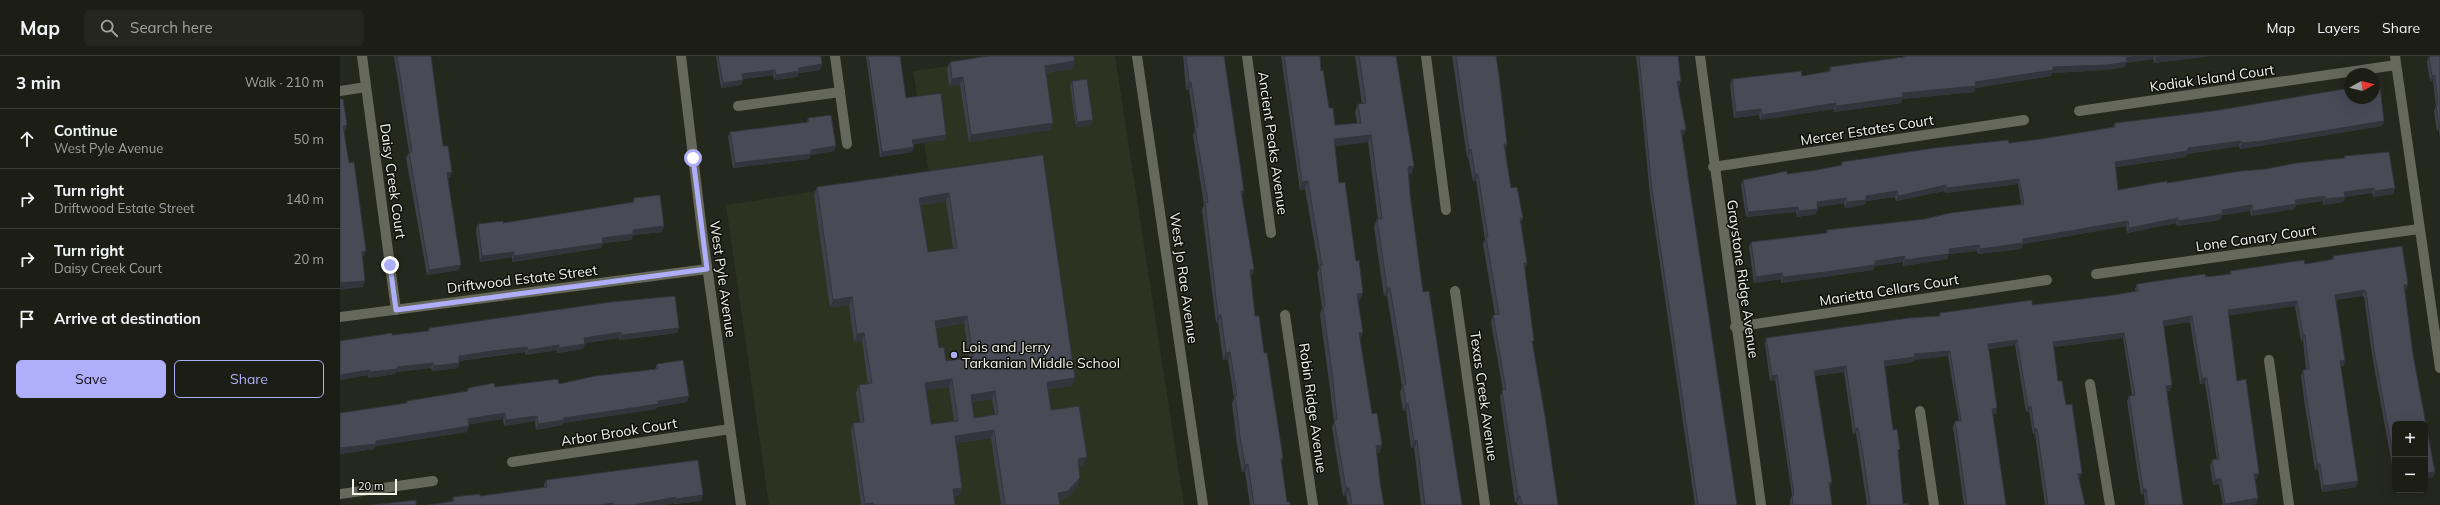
<!DOCTYPE html>
<meta charset="utf-8">
<style>
:root{--surface:#1c1e15;--page:#25271e;--text:#f1f3f6;--muted:#a0a2a0;--line:#3a3c34;--accent:#afaefa}
body{margin:0;font-family:Mulish,sans-serif;background:var(--page);color:var(--text)}
.controls{position:absolute;right:12px;bottom:12px;display:grid;overflow:hidden;border-radius:6px;box-shadow:0 4px 16px #0002}
.controls button{width:36px;height:36px;display:grid;place-items:center;padding:0;border:0;border-bottom:1px solid var(--line);background:var(--surface);color:var(--text);font:20px sans-serif}
.compass{position:absolute;left:2004px;top:12px;width:36px;height:36px;border-radius:50%;background:var(--surface);box-shadow:0 4px 16px #0002;rotate:82deg}
.scale{position:absolute;left:12px;bottom:10px;width:45px;box-sizing:border-box;padding-left:4px;border:2px solid #f2f4ec;border-top:0;font-size:11px;line-height:14px;white-space:nowrap;color:#f2f4ec;-webkit-text-stroke:3px #0f100b;paint-order:stroke}
.stop{position:absolute;width:12px;height:12px;margin:-9px;border:3px solid #afaefa;border-radius:50%;background:#fff}
.stop.end{background:#afaefa;border-color:#fff;box-shadow:0 1px 4px #0008}
.list{margin:0;padding:0;list-style:none}
h2{display:flex;justify-content:space-between;align-items:center;height:52px;margin:0;padding:0 16px;font-size:17px}
h2 small{font-size:13px;font-weight:400;color:var(--muted)}
.list li{display:grid;grid-template-columns:26px 1fr auto;gap:12px;align-items:center;box-sizing:border-box;height:60px;padding:0 16px;border-top:1px solid var(--line)}
.list b{display:block;font-size:15px;white-space:nowrap}
.list p{margin:0;font-size:13px;white-space:nowrap;color:var(--muted)}
.list em{font-size:13px;font-style:normal;color:var(--muted)}
.actions{display:flex;gap:8px;padding:12px 16px}
.actions a{flex:1;padding:9px 0;border:1px solid var(--accent);border-radius:6px;text-align:center;font-size:14px;color:var(--accent)}
.actions .main{background:var(--accent);color:#111}
.icon{flex:none;width:22px;height:22px;fill:none;stroke:currentColor;stroke-width:2;stroke-linecap:round;stroke-linejoin:round}
.map{position:relative;flex:none;width:2100px;height:449px;overflow:hidden}
header{display:flex;align-items:center;gap:24px;box-sizing:border-box;height:56px;padding:0 20px;background:var(--surface);border-bottom:1px solid var(--line)}
header strong{font-size:19px}
nav{display:flex;gap:22px;margin-inline-start:auto;font-size:14px}
.search{width:280px;height:36px;background:var(--page);display:flex;align-items:center;gap:10px;box-sizing:border-box;padding:0 14px;border-radius:6px;color:var(--muted);font-size:15px}
main{display:flex}
aside{flex:1;background:var(--surface)}
.map>svg:first-child{display:block}
</style>
<header>
<strong>Map</strong>
<div class="search"><svg class="icon" aria-label="search" viewBox="0 0 24 24"><circle cx="10" cy="10" r="6"/><path d="M15 15l6 6"/></svg>Search here</div>
<nav><a>Map</a><a>Layers</a><a>Share</a></nav>
</header>
<main>
<aside>
<h2>3 min<small>Walk · 210 m</small></h2>
<ul class="list">
<li><svg class="icon" aria-label="ahead" viewBox="0 0 24 24"><path d="M12 20V5M6 11l6-6 6 6"/></svg><div><b>Continue</b><p>West Pyle Avenue</p></div><em>50 m</em></li>
<li><svg class="icon" aria-label="right" viewBox="0 0 24 24"><path d="M7 20v-9h11M14 6l5 5-5 5"/></svg><div><b>Turn right</b><p>Driftwood Estate Street</p></div><em>140 m</em></li>
<li><svg class="icon" aria-label="right" viewBox="0 0 24 24"><path d="M7 20v-9h11M14 6l5 5-5 5"/></svg><div><b>Turn right</b><p>Daisy Creek Court</p></div><em>20 m</em></li>
<li><svg class="icon" aria-label="arrive" viewBox="0 0 24 24"><path d="M6 21V4h12l-3 4 3 4H6"/></svg><div><b>Arrive at destination</b></div></li>
</ul>
<div class="actions"><a class="main">Save</a><a>Share</a></div>
</aside>
<div class="map">
<svg width="2100" height="449" viewBox="0 0 2100 449">
<rect width="100%" height="100%" fill="#25281c"/>
<path fill="#2e3221" d="M681 0H775L844 449H429L386 149 589 118 573 15Z"/>
<g fill="none" stroke-linecap="round" stroke-linejoin="round">
<g stroke="#65685b" stroke-width="10">
<path d="M22 0 56 254"/>
<path d="M495 0 507 88"/>
<path d="M797 0 863 449"/>
<path d="M907 0 931 177"/>
<path d="M1086 0 1106 154"/>
<path d="M1360 0 1421 449"/>
<path d="M2055 0 2100 312"/>
<path d="M0 35 26 31"/>
<path d="M398 50 500 36"/>
<path d="M1739 55 2056 9"/>
<path d="M1373 111 1684 64"/>
<path d="M1756 218 2079 173"/>
<path d="M1115 235 1145 449"/>
<path d="M945 259 973 449"/>
<path d="M0 261 367 213"/>
<path d="M1395 271 1707 224"/>
<path d="M1929 304 1949 449"/>
<path d="M1750 328 1770 449"/>
<path d="M1580 355 1594 449"/>
<path d="M172 406 390 373"/>
<path d="M0 438 93 425"/>
</g>
<path stroke="#65685b" stroke-width="10" d="M341 0 362 175 401 449"/>
</g>
<g fill="#40404b" fill-rule="evenodd">
<path d="M54 0H91L103 90 110 122H108L119 214 87 219 66 102 69 96Z"/>
<path d="M376 0H481L482 8 480 14 459 17 457 21 434 24 433 19 403 23 401 29 381 32Z"/>
<path d="M526 0H560L566 42 606 79 604 84 573 88 572 96 540 101Z"/>
<path d="M843 0H884L902 141 914 213 911 221H910L915 260 924 297 943 402 941 408 947 446 950 449H910L905 416H902L897 389 892 347 894 342 888 304H883L878 266 876 267 862 154 864 149 853 79 855 74 849 34H846Z"/>
<path d="M941 0H980L981 15 989 52 995 69 1017 67 1015 56 1018 48H1022L1015 0H1057L1056 2 1074 110 1071 118H1069L1070 138 1083 236 1122 449H1081L1074 392H1071L1066 355H1063L1060 336 1062 331 1047 239 1044 240 1034 171 1037 163H1038L1028 86 995 90 999 127 1020 244 1018 245 1020 284 1032 358 1042 389 1039 397H1037L1040 427 1044 449H1008L1006 439 1003 440 992 371 994 366 990 333 980 258 982 252 977 217 979 213 965 133 960 134Z"/>
<path d="M1112 0H1156L1167 88 1165 94 1171 132 1183 162 1181 167 1187 207 1185 213 1193 289 1218 449H1178L1177 447H1175L1160 341 1163 334 1151 266 1153 259H1155L1143 188 1145 184 1136 125H1133L1128 101H1127Z"/>
<path d="M1296 0H1338L1341 25 1339 30H1338L1344 79H1342L1397 449H1355L1310 139 1298 16Z"/>
<path d="M1563 0H1869L1839 4 1814 7 1813 3 1786 7 1785 11 1765 14 1712 17 1711 20 1635 32 1634 36 1562 43 1561 47 1494 56V53L1420 64 1419 59 1394 62 1390 29 1392 23 1462 20 1489 15 1490 11 1563 1Z"/>
<path d="M2089 0H2100V83L2099 74 2097 75 2094 55 2096 50 2093 24 2090 25 2087 6Z"/>
<path d="M734 5 732 13 706 17 713 67 710 74 629 86 620 29 609 30 607 13 610 6Z"/>
<path d="M732 25 753 64 751 69 736 71 730 30Z"/>
<path d="M468 62 494 95 471 99 469 103 393 112 388 81 390 76 467 66Z"/>
<path d="M2044 65 2042 70 1920 90 1900 93 1899 90 1847 98 1846 101 1776 111 1778 134 2004 102 2005 100 2055 132 2053 138 2033 141 2032 137 2005 141 2003 146 1983 149V145L1956 149 1954 153 1911 160 1910 155 1882 159 1880 164 1837 170 1836 167 1787 177 1786 170 1768 173 1683 188 1681 193 1638 198 1637 195 1609 198 1607 203 1563 210V206L1535 210 1533 214 1484 221 1441 227V223L1414 227 1409 191 1411 186 1486 177 1487 174 1585 163 1681 148 1678 128 1605 137 1604 135 1556 145 1555 141 1526 145 1524 149 1505 152 1504 147 1478 151V153L1476 158 1457 161 1456 156 1406 161 1401 129 1403 124 1477 114 1501 109 1502 106 1669 87 1701 83 1773 71 1775 67Z"/>
<path d="M703 99 732 330 708 333 711 354 744 409 739 410 738 430 725 443 719 444 720 449H661L651 382 616 387 622 432 620 439 614 440 615 449H521L511 375 513 367 520 366 516 337 519 329 528 328 522 285 514 286 509 249 490 252 474 139 477 131ZM606 145 613 192 588 196 580 149ZM624 267 629 302 606 305 599 292 596 272ZM609 331 614 365 591 368 586 334ZM652 343 655 359 634 362 632 346Z"/>
<path d="M294 142 322 176 293 179 291 184 263 187 261 192 172 206V201L140 206 136 174 138 168 163 167 293 146Z"/>
<path d="M1993 200 2068 228 2066 234H2065L2073 299 2095 416 2093 421 2085 422V368H2055V425L2033 305 2024 241 2022 240 1996 244 2004 310H2001L2016 431 1982 436 1978 413 1975 414 1964 343 1961 320 1963 314H1966L1963 284 1961 285 1955 250 1888 259 1897 325 1919 417 1917 423H1915L1918 442 1916 448 1909 449H1883L1879 428 1873 429 1870 410 1872 404H1877L1865 327 1860 328 1850 266 1824 270 1830 335H1827L1843 449H1805L1804 438 1801 439 1787 345 1789 340 1792 339 1783 282 1714 291 1718 325 1726 349 1742 417 1740 422H1739L1745 449H1705L1695 378H1693L1689 355 1686 356 1675 289 1649 293 1656 358H1653L1666 449H1624L1613 371 1615 365H1619L1608 300 1574 304 1573 306 1545 310 1553 374 1558 398 1563 448 1568 449H1527L1516 377 1513 378 1504 316 1475 320 1492 449H1450V444L1452 439 1435 324 1430 325 1425 287 1426 282 1599 260 1600 257 1692 249 1774 239 1796 235 1795 233 1797 228 1866 221 1889 218 1890 215 1965 208 1992 204Z"/>
<path d="M89 272 337 277 279 284V282L245 287 243 293 217 297V294L186 299 185 296 119 305 118 312 92 315 91 312 56 316 55 318 28 322V319L0 324V285L88 275Z"/>
<path d="M317 308 349 340 347 346 317 351 316 353 223 367 222 369 196 374 195 365 164 370 163 363 129 368V370L127 376 35 390 34 393 0 398V357L66 347 67 345 126 336 128 332 219 328 315 313Z"/>
<path d="M206 424 361 445 334 448V447L322 449H89L112 446 113 441 140 440 204 431V429Z"/>
</g>
<g fill="#34343d">
<path d="M1798 0H1814L1813 3 1786 7 1785 11 1765 14 1712 17 1711 20 1635 32 1634 36 1562 43 1561 47 1494 56 1496 50 1562 37 1635 26 1713 11Z"/>
<path d="M1830 0H1869L1839 4 1814 7 1816 1Z"/>
<path d="M734 5 732 13 702 17 705 10Z"/>
<path d="M482 8 480 14 459 17 457 21 434 24 436 19 459 12Z"/>
<path d="M435 14 433 19 400 23 402 18Z"/>
<path d="M2095 19 2093 24 2090 25 2092 20Z"/>
<path d="M623 21 620 29 609 30 612 23Z"/>
<path d="M403 24 401 29 381 32 383 27Z"/>
<path d="M1337 25H1341L1339 30 1335 31Z"/>
<path d="M849 26H851L849 34H846Z"/>
<path d="M1496 47 1494 53 1420 64 1422 59Z"/>
<path d="M1421 53 1419 59 1394 62 1396 56Z"/>
<path d="M753 64 751 69 736 71 737 66Z"/>
<path d="M2044 65 2042 70 1920 90 1900 93 1902 87Z"/>
<path d="M713 67 710 74 629 86 631 79Z"/>
<path d="M7 69 5 76H1L3 70Z"/>
<path d="M2099 69H2100V71L2099 74 2097 75Z"/>
<path d="M1341 74H1346L1344 79 1339 80Z"/>
<path d="M606 79 604 84 570 89 572 84Z"/>
<path d="M1031 79 1028 86 991 91 994 83Z"/>
<path d="M1901 85 1899 90 1847 98 1846 101 1773 111 1775 106 1848 92Z"/>
<path d="M1164 88H1167L1165 95Z"/>
<path d="M496 90 494 95 471 99 469 103 393 112 395 107Z"/>
<path d="M574 91 572 96 540 101 542 96Z"/>
<path d="M1131 93 1128 101H1127L1129 94Z"/>
<path d="M1074 110 1071 118 1066 119 1068 111Z"/>
<path d="M112 116 110 122 105 123 107 117Z"/>
<path d="M1135 118H1138L1136 125H1133Z"/>
<path d="M1679 123 1678 128 1605 137 1606 132Z"/>
<path d="M968 125 965 133 960 134 962 126Z"/>
<path d="M1606 129 1604 135 1556 145 1558 140Z"/>
<path d="M2034 132 2032 137 2005 141 2003 146 1983 149 1985 143 2004 136Z"/>
<path d="M2055 132 2053 138 2033 141 2035 135Z"/>
<path d="M901 135H904L901 143Z"/>
<path d="M1557 135 1555 141 1526 145 1524 149 1505 152 1507 146 1526 140Z"/>
<path d="M609 137 606 145 577 149 579 142Z"/>
<path d="M1985 140 1983 145 1956 149 1954 153 1911 160 1913 155 1955 144Z"/>
<path d="M1506 142 1504 147 1475 152 1477 146Z"/>
<path d="M1912 149 1910 155 1882 159 1880 164 1837 170 1839 165 1882 154Z"/>
<path d="M1458 151 1456 156 1406 161 1408 156Z"/>
<path d="M1478 153 1476 158 1457 161 1459 155Z"/>
<path d="M1838 162 1836 167 1787 177 1789 172Z"/>
<path d="M1788 165 1786 170 1768 173 1683 188 1681 193 1638 198 1640 193 1683 183 1770 168Z"/>
<path d="M324 170 322 176 293 179 291 184 261 187 262 182 293 174Z"/>
<path d="M263 187 261 192 172 206 174 200Z"/>
<path d="M1639 189 1637 195 1609 198 1607 203 1563 210 1565 204 1609 193Z"/>
<path d="M26 195 23 201 20 202 22 196Z"/>
<path d="M174 196 172 201 140 206 142 200Z"/>
<path d="M1565 200 1563 206 1535 210 1533 214 1441 227 1443 221Z"/>
<path d="M1184 207H1187L1184 214Z"/>
<path d="M121 209 119 214 87 219 89 214Z"/>
<path d="M914 213 911 221 907 222 910 214Z"/>
<path d="M1442 217 1441 223 1414 227 1416 221Z"/>
<path d="M25 225 23 231 0 234V227Z"/>
<path d="M2068 228 2066 234H2062L2064 229Z"/>
<path d="M1047 232H1050L1047 239 1044 240Z"/>
<path d="M2024 234 2022 240 1993 244 1995 239Z"/>
<path d="M1023 237 1020 244 1014 245 1017 238Z"/>
<path d="M512 241 509 249 490 252 493 244Z"/>
<path d="M1957 245 1955 250 1886 260 1888 254Z"/>
<path d="M878 259H881L878 266 876 267Z"/>
<path d="M627 260 624 267 592 272 595 265Z"/>
<path d="M1852 260 1850 266 1821 270 1823 265Z"/>
<path d="M339 272 337 277 279 284 281 279Z"/>
<path d="M281 276 279 282 242 287 244 282Z"/>
<path d="M524 277 522 285 514 286 517 278Z"/>
<path d="M1019 277H1023L1020 284Z"/>
<path d="M1784 277 1783 282 1711 291 1713 286Z"/>
<path d="M1963 279H1965L1963 284 1961 285Z"/>
<path d="M1677 284 1675 289 1646 294 1648 288Z"/>
<path d="M245 288 243 293 217 297 219 292Z"/>
<path d="M219 289 217 294 186 299 188 294Z"/>
<path d="M187 291 185 296 158 299 117 305 119 300 160 294Z"/>
<path d="M1610 295 1608 300 1574 304 1573 306 1542 311 1544 305 1574 298Z"/>
<path d="M890 296 888 304H883L886 297Z"/>
<path d="M2005 304 2004 310H1998L2000 305Z"/>
<path d="M93 307 91 312 56 316 55 318 28 322 30 316 57 311Z"/>
<path d="M119 307 118 312 92 315 94 310Z"/>
<path d="M1506 310 1504 316 1472 320 1474 315Z"/>
<path d="M30 314 28 319 0 324V319Z"/>
<path d="M1437 319 1435 324 1430 325 1432 320Z"/>
<path d="M735 322 732 330 705 334 707 326Z"/>
<path d="M1862 322H1867L1865 327 1860 328Z"/>
<path d="M612 323 609 331 583 335 585 327Z"/>
<path d="M1832 329 1830 335 1824 336 1826 330Z"/>
<path d="M655 335 652 343 628 346 631 339Z"/>
<path d="M349 340 347 346 317 351 316 353 223 367 222 369 196 374 198 368 224 362Z"/>
<path d="M1068 347 1066 355H1063L1066 348Z"/>
<path d="M1691 350 1689 355 1686 356 1688 351Z"/>
<path d="M1657 352 1656 358 1650 359 1652 353Z"/>
<path d="M165 357 163 363 126 369 128 363Z"/>
<path d="M197 360 195 365 164 370 166 364Z"/>
<path d="M129 370 127 376 35 390 34 393 0 398V392L36 385Z"/>
<path d="M1518 372 1516 377 1513 378 1515 373Z"/>
<path d="M1694 373H1697L1695 378H1693Z"/>
<path d="M654 374 651 382 612 387 615 380Z"/>
<path d="M1077 384 1074 392H1071L1074 385Z"/>
<path d="M1042 389 1039 397 1033 398 1036 390Z"/>
<path d="M747 401 744 409 735 410 738 403Z"/>
<path d="M908 408 905 416H902L905 409Z"/>
<path d="M1977 408H1980L1978 413 1975 414Z"/>
<path d="M2095 416 2093 421 2085 422V417Z"/>
<path d="M1742 417 1740 422 1736 423 1738 418Z"/>
<path d="M1919 417 1917 423H1912L1914 418Z"/>
<path d="M740 422 738 430 725 443 715 444 718 437Z"/>
<path d="M1875 423H1881L1879 428 1873 429Z"/>
<path d="M2018 425 2016 431 1982 436 1983 430Z"/>
<path d="M1492 426 1490 432 1489 427Z"/>
<path d="M622 432 620 439 610 440 613 433Z"/>
<path d="M1006 432H1009L1006 439 1003 440Z"/>
<path d="M1803 433H1806L1804 438 1801 439Z"/>
<path d="M363 439 361 445 334 448 336 443Z"/>
<path d="M1178 440H1180L1177 447H1175Z"/>
<path d="M336 441 334 447 322 449H294Z"/>
<path d="M1918 442 1916 448 1909 449H1885V448Z"/>
<path d="M273 447V449H261Z"/>
<path d="M533 447V449H525V448Z"/>
</g>
<g fill="#4a4a57" stroke="#34343d" fill-rule="evenodd">
<path d="M57 0H91L103 90H108L112 116 107 117 121 209 89 214 69 96H72Z"/>
<path d="M378 0H481L482 8 459 12V15L436 19 435 14 402 18 403 24 383 27Z"/>
<path d="M528 0H560L566 42 601 37 606 79 572 84 574 91 542 96Z"/>
<path d="M648 0H734V5L705 10 713 67 631 79 623 21 612 23 610 6Z"/>
<path d="M846 0H884L904 135H901L914 213 910 214 915 260H919L924 297H927L943 402 941 403 947 446H950V449H914L908 408 905 409 900 381 895 339H897L890 296 886 297 881 259H878L865 147 868 146 855 72 858 71 851 26H849Z"/>
<path d="M944 0H980L981 15 983 14 989 52H993L995 69 1021 67 1018 48 1026 47 1019 0H1056L1074 110 1068 111 1070 138 1083 236 1089 235 1122 449H1085L1077 384 1074 385 1068 347 1066 348 1063 329 1066 328 1050 232H1047L1037 163H1042L1031 79 994 83 999 127 1005 126 1016 205 1019 204 1023 237 1017 238 1023 277H1019L1032 358 1037 357 1042 389 1036 390 1040 427 1044 449H1012L1009 432H1006L994 364 997 363 993 325 983 250H985L980 209H982L968 125 962 126Z"/>
<path d="M1116 0H1156L1159 19 1167 88H1164L1171 132 1177 131 1183 162H1180L1187 207H1184L1194 285H1192L1205 360 1218 449H1182L1180 440H1178L1162 334 1166 333 1153 259 1159 258 1146 181H1148L1138 118H1135L1131 93 1129 94Z"/>
<path d="M1299 0H1338L1341 25H1337L1346 74H1341L1397 449H1358L1312 134 1300 10Z"/>
<path d="M1565 0H1798L1786 2 1787 6 1767 9 1713 11V14L1635 26 1636 30 1562 37 1563 41 1496 50V47L1422 59 1421 53 1396 56 1392 23 1461 15 1462 20 1491 15 1490 11 1565 1Z"/>
<path d="M1816 0H1830L1816 1Z"/>
<path d="M2089 0H2100V69H2099L2096 49H2098L2095 19 2092 20Z"/>
<path d="M747 23 753 64 737 66 732 25Z"/>
<path d="M2040 31 2044 65 1922 85 1902 87 1901 85 1848 92V95L1775 106 1778 134 1827 125V127L1901 115 1926 113 1956 107 2005 102V100L2049 96 2055 132 2035 135 2034 132 2004 136 2005 141 1985 143V140L1955 144 1956 148 1913 155 1912 149 1882 154V158L1839 165 1838 162 1789 172 1788 165 1770 168 1683 183V187L1640 193 1639 189 1609 193V198L1565 204V200L1535 205V209L1486 216 1443 221 1442 217 1416 221 1411 186 1487 177V174L1585 163 1610 157 1684 148 1679 123 1606 132V129L1558 140 1557 135 1526 140V144L1507 146 1506 142 1477 146 1478 153 1459 155 1458 151 1408 156 1403 124 1447 115V118L1477 114 1502 109V106L1594 92 1668 84 1669 87 1701 83 1775 71V67L1873 55 2010 32V42H2034V32Z"/>
<path d="M0 43H3L7 69 3 70 9 107 14 106 26 195 22 196 25 225 0 227Z"/>
<path d="M491 59 496 90 471 94V98L395 107 390 76 469 66 468 62Z"/>
<path d="M703 99 735 322 707 326 711 354 739 350 747 401 738 403 740 422 728 435 718 437 720 449H665L654 374 615 380 622 432 613 433 615 449H534L533 447 525 448 513 367 524 366 519 329 532 327 524 277 517 278 512 241 493 244 477 131ZM609 137 617 192 588 196 579 142ZM627 260 633 301 606 305 604 291 599 292 595 265ZM612 323 618 365 591 368 585 327ZM655 335 658 358 634 362 631 339Z"/>
<path d="M320 139 324 170 293 174V178L262 182 263 187 174 200V196L142 200 138 168 163 165V167L263 151 294 146V142Z"/>
<path d="M2062 190 2068 228 2064 229 2073 299 2095 416 2085 417V368H2055V409L2035 300 2026 236 2024 234 1995 239 2005 304 2000 305 2018 425 1983 430 1980 408H1977L1966 338 1963 314 1969 313 1965 279H1963L1957 245 1888 254 1897 325 1906 323 1919 417 1914 418 1918 442 1885 448 1881 423H1875L1872 404 1879 403 1867 322H1862L1852 260 1823 265 1832 329 1826 330 1843 449H1808L1806 433H1803L1789 340 1795 339 1784 277 1713 286 1718 325H1722L1726 349 1732 348 1742 417 1738 418 1745 449H1708L1697 373H1694L1691 350 1688 351 1677 284 1648 288 1657 352 1652 353 1666 449H1627L1615 365H1621L1610 295 1574 298 1575 301 1544 305 1553 374 1557 373 1560 393 1558 394 1563 448 1568 447V449H1530L1523 398 1518 372 1515 373 1506 310 1474 315 1492 426 1489 427 1492 449H1453L1452 439H1454L1437 319 1432 320 1426 282 1569 262 1600 260V257L1692 244V249L1774 239 1798 235 1797 228 1865 218 1866 221 1891 218 1890 215 1964 204 1965 208 1994 203 1993 200Z"/>
<path d="M335 240 339 272 281 279V276L244 282 245 288 219 292V289L188 294 187 291 160 294 119 300V307L94 310 93 307 57 311V313L30 316V314L0 319V285L52 277V279L89 275V272L271 246Z"/>
<path d="M343 304 349 340 318 345V348L224 362V364L198 368 197 360 166 364 165 357 128 363 129 370 36 385V388L0 392V357L67 347V345L128 335V332L154 327 155 331 218 323 219 328 255 320 318 313 317 308Z"/>
<path d="M358 404 363 439 336 443V441L294 449H273V447L261 449H89L114 445 113 441 140 438V440L207 431 206 424Z"/>
<path d="M76 444V449H33Z"/>
</g>
<g fill="none" stroke-linecap="round" stroke-linejoin="round">
<path stroke="#afaefa" stroke-width="5" d="M50 209 56 254 367 213 353 102"/>
</g>
<circle fill="#afaefa" stroke="#0f100b" stroke-width="1.5" cx="614" cy="299" r="4"/>
<g text-anchor="middle" dominant-baseline="central" stroke-width="3" stroke-linejoin="round" paint-order="stroke">
<g font-size="14" fill="#f2f4ec" stroke="#0f100b">
<text transform="translate(1872 22) rotate(-8)">Kodiak Island Court</text>
<text transform="translate(1527 74) rotate(-9)">Mercer Estates Court</text>
<text transform="translate(933 87) rotate(82)">Ancient Peaks Avenue</text>
<text transform="translate(53 125) rotate(82)">Daisy Creek Court</text>
<text transform="translate(1916 182) rotate(-8)">Lone Canary Court</text>
<text transform="translate(844 222) rotate(82)">West Jo Rae Avenue</text>
<text transform="translate(182 223) rotate(-7)">Driftwood Estate Street</text>
<text transform="translate(383 223) rotate(82)">West Pyle Avenue</text>
<text transform="translate(1403 223) rotate(82)">Graystone Ridge Avenue</text>
<text transform="translate(1549 234) rotate(-9)">Marietta Cellars Court</text>
<text transform="translate(1144 340) rotate(82)">Texas Creek Avenue</text>
<text transform="translate(973 352) rotate(82)">Robin Ridge Avenue</text>
<text transform="translate(279 376) rotate(-9)">Arbor Brook Court</text>
</g>
<g font-size="14" fill="#f2f4ec" stroke="#0f100b" text-anchor="start">
<text x="622" y="291">Lois and Jerry<tspan x="622" dy="16">Tarkanian Middle School</tspan></text>
</g>
</g>
</svg>
<div class="controls">
<button>+</button>
<button>−</button>
</div>
<svg class="compass" viewBox="-18 -18 36 36"><path d="M0-13l5 13h-10z" fill="#e53935"/><path d="M0 13l5-13h-10z" fill="#a0a2a0"/></svg>
<div class="scale">20 m</div>
<div class="stop" style="left:353px;top:102px"></div>
<div class="stop end" style="left:50px;top:209px"></div>
</div>
</main>
